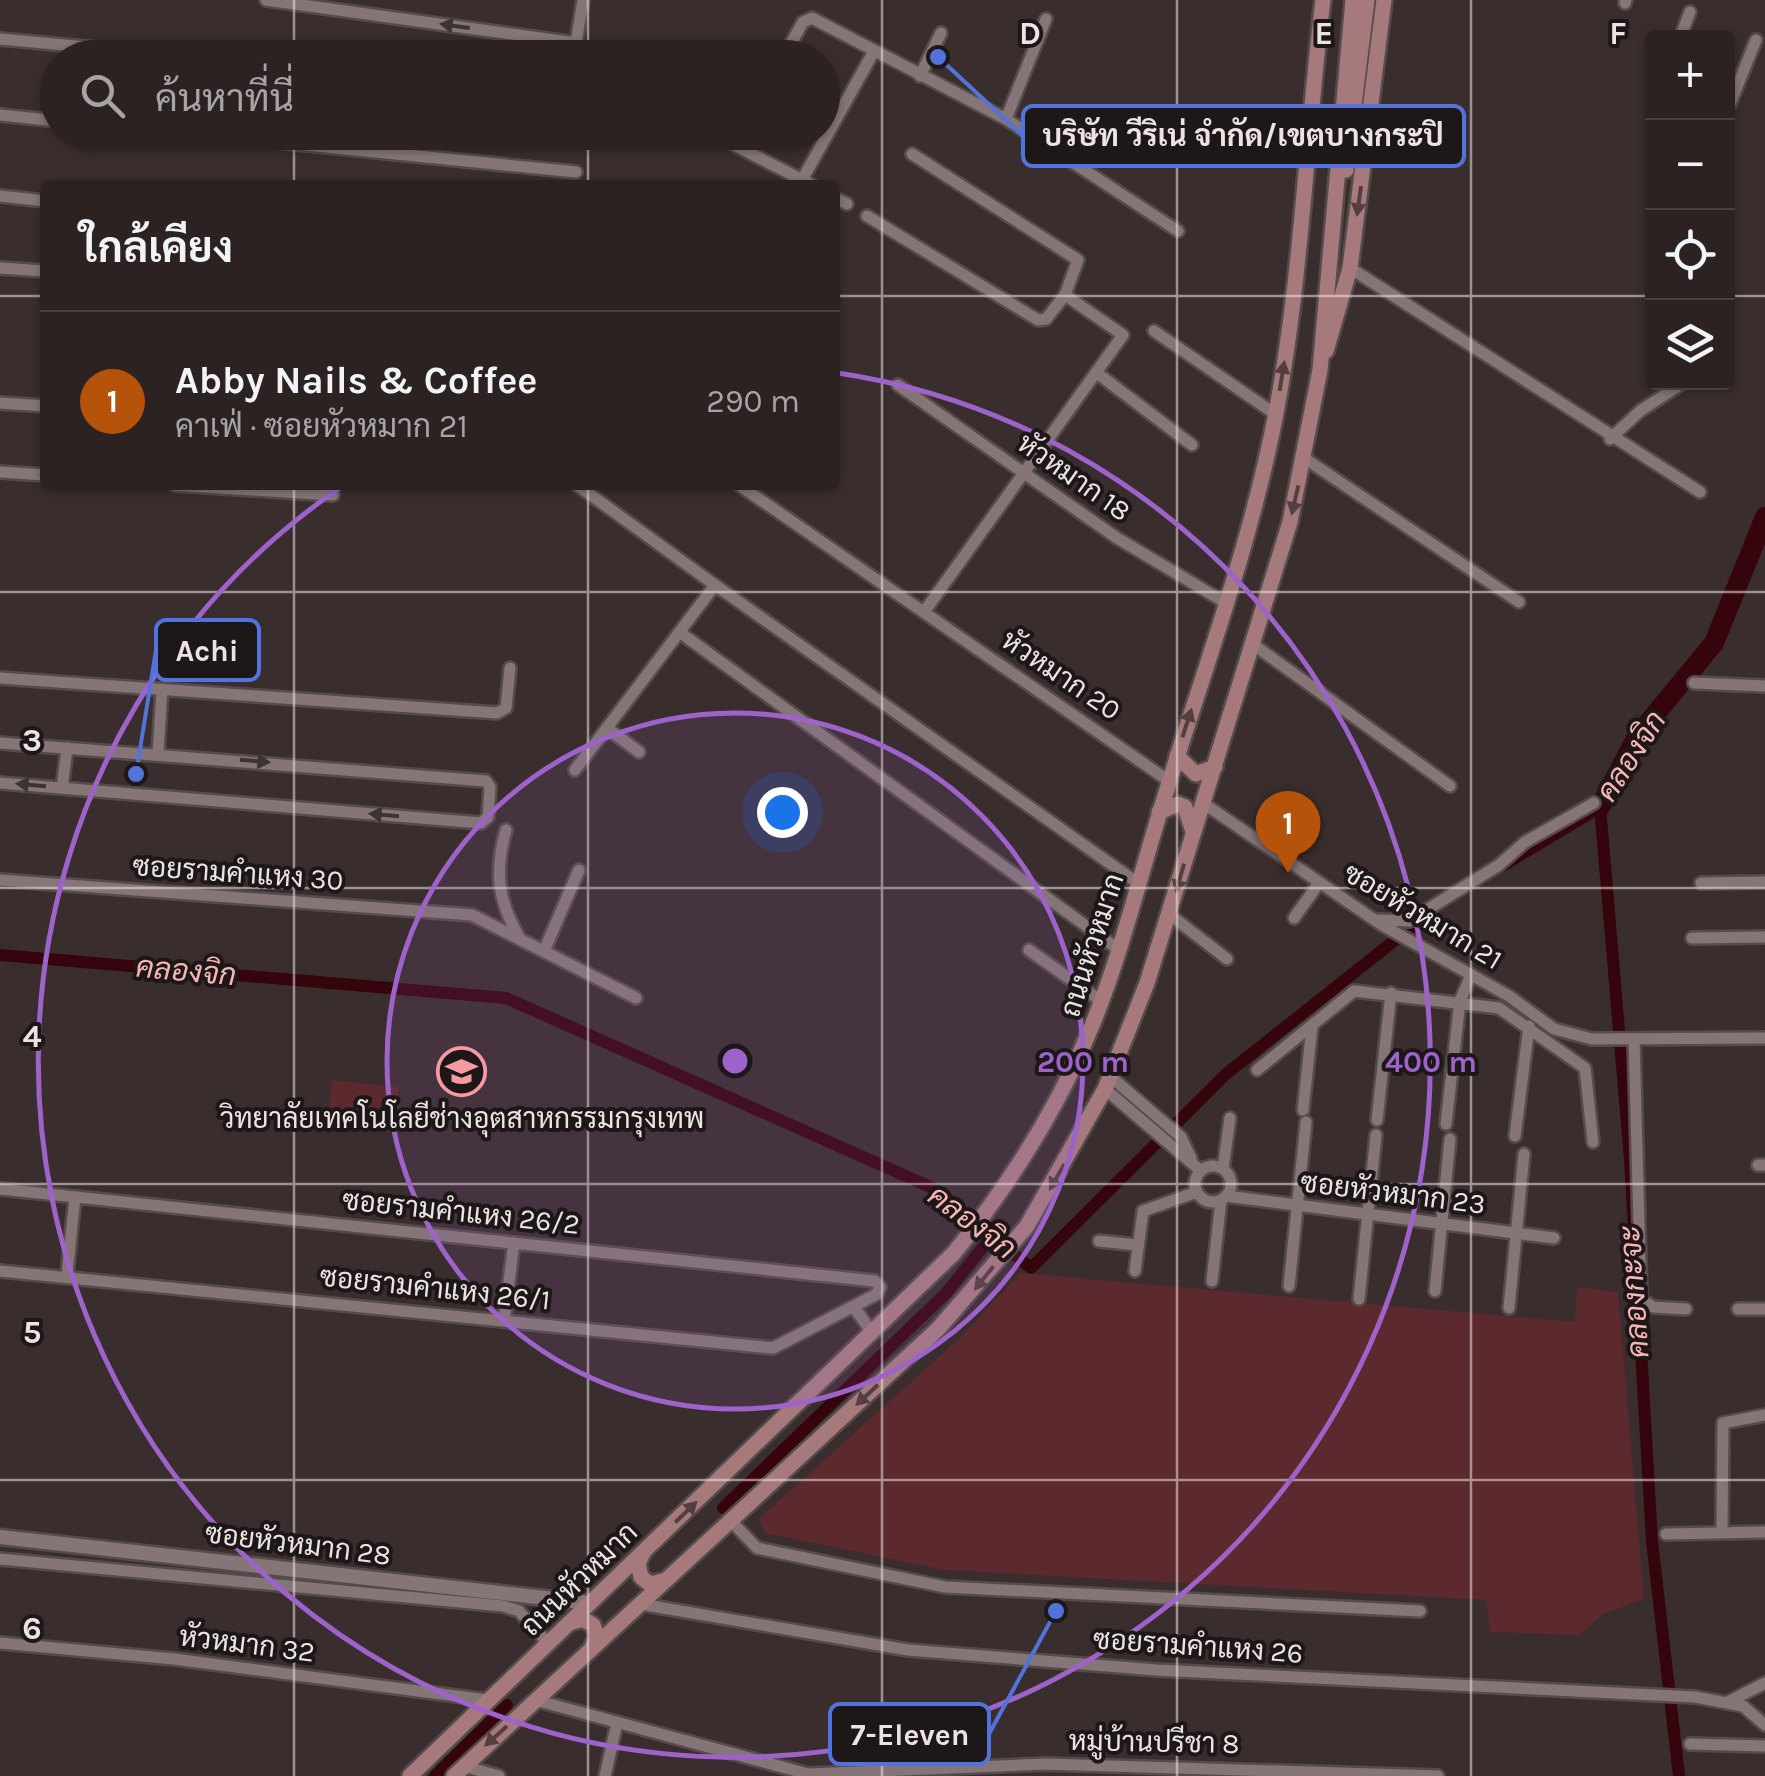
<!DOCTYPE html>
<html lang="th">
<meta charset="utf-8">
<style>
:root{--surface:#2c2222;--page:#382f2f;--text:#f1f3f6;--muted:#a6a4a5;--line:#483f40;--accent:#b45309}
body{margin:0;font-family:Karla,Sarabun,sans-serif;background:var(--page);color:var(--text)}
.controls{position:absolute;right:30px;top:30px;display:grid;overflow:hidden;border-radius:10px;box-shadow:0 2px 8px #0004}
.controls button{width:90px;height:90px;display:grid;place-items:center;padding:0;border:0;border-bottom:2px solid var(--line);background:var(--surface);color:var(--text);font:50px sans-serif}
.you{position:absolute;left:782px;top:812px;width:35px;height:35px;margin:-25px;border:8px solid #fff;border-radius:50%;background:#1a73e8;box-shadow:0 0 0 15px #1a73e833}
.badge{display:grid;place-items:center;width:65px;height:65px;border-radius:50%;background:var(--accent);color:#fff;font-size:32px;font-weight:700}
.pin{position:absolute;translate:-50% -82px;filter:drop-shadow(0 2px 5px #0008)}
.pin::after{content:'';position:absolute;top:52px;width:35px;height:30px;background:inherit;clip-path:polygon(0 0,100% 0,50% 100%)}
.list{margin:0;padding:0;list-style:none}
h2{display:flex;justify-content:space-between;align-items:center;height:130px;margin:0;padding:0 40px;font-size:42px}
h2 small{font-size:32px;font-weight:400;color:var(--muted)}
.list li{display:grid;grid-template-columns:65px 1fr auto;gap:30px;align-items:center;box-sizing:border-box;height:180px;padding:0 40px;border-top:2px solid var(--line)}
.list b{display:block;font-size:38px;white-space:nowrap}
.list p{margin:0;font-size:32px;white-space:nowrap;color:var(--muted)}
.list em{font-size:32px;font-style:normal;color:var(--muted)}
.icon{flex:none;width:55px;height:55px;fill:none;stroke:currentColor;stroke-width:2;stroke-linecap:round;stroke-linejoin:round}
.map{position:relative;flex:none;width:1765px;height:1776px;overflow:hidden}
.search{position:absolute;background:var(--surface);box-shadow:0 2px 8px #0004;left:40px;top:40px;width:800px;height:110px;display:flex;align-items:center;gap:25px;box-sizing:border-box;padding:0 35px;border-radius:55px;color:var(--muted);font-size:38px}
.panel{position:absolute;background:var(--surface);box-shadow:0 2px 8px #0004;left:40px;top:180px;width:800px;height:310px;border-radius:10px}
.map>svg:first-child{display:block}
</style>
<div class="map">
<svg width="1765" height="1776" viewBox="0 0 1765 1776">
<rect width="100%" height="100%" fill="#3a2d2d"/>
<g fill="#5c292e">
<path d="M332 1080 399 1087 394 1132 327 1126Z"/>
<path d="M1020 1273 1575 1322 1577 1287 1618 1292 1644 1599 1603 1614 1579 1635 1490 1632 1486 1600 944 1570 765 1533 759 1519 961 1337Z"/>
</g>
<g fill="none" stroke-linecap="round" stroke-linejoin="round">
<g stroke="#36040d" stroke-width="12">
<path d="M1502 866 1600 807 1630 1159 1652 1541 1679 1776"/>
<path d="M0 955 506 998 935 1189 1031 1268 1226 1074 1423 918"/>
<path d="M723 1508 946 1293 992 1236"/>
<path d="M435 1776 507 1705"/>
</g>
<path stroke="#36040d" stroke-width="20" d="M1600 807 1638 735 1714 643 1765 517"/>
<defs>
<g id="minor">
<path d="M266 0 576 43 583 0"/>
<path d="M1625 3 1626 0"/>
<path d="M1680 38 1690 12"/>
<path d="M0 39 205 58"/>
<path d="M783 58 803 22 812 18 1006 119 1178 231"/>
<path d="M920 76 941 33"/>
<path d="M1730 104 1756 40"/>
<path d="M0 115 58 121"/>
<path d="M1006 119 1046 19"/>
<path d="M178 132 576 172"/>
<path d="M709 132 812 185"/>
<path d="M912 154 1078 260 1065 295"/>
<path d="M802 180 873 53"/>
<path d="M0 196 45 201"/>
<path d="M835 198 847 204"/>
<path d="M867 216 1038 320 1046 319 1065 295 1123 335 924 612"/>
<path d="M0 268 45 271"/>
<path d="M1350 268 1700 492"/>
<path d="M1154 331 1275 414"/>
<path d="M1097 373 1192 445"/>
<path d="M898 385 1117 538 1226 603"/>
<path d="M0 403 45 406"/>
<path d="M1610 439 1640 411 1684 382"/>
<path d="M1304 458 1519 602"/>
<path d="M0 472 45 475"/>
<path d="M175 485 333 495"/>
<path d="M739 485 1169 781"/>
<path d="M715 585 1139 884"/>
<path d="M682 634 1118 949"/>
<path d="M1254 645 1450 786"/>
<path d="M0 678 497 713 506 708 510 668"/>
<path d="M1694 683 1765 686"/>
<path d="M607 728 639 752"/>
<path d="M0 743 486 781 490 787 488 817 481 823 0 783"/>
<path d="M158 753 162 690"/>
<path d="M575 770 715 585 577 485"/>
<path d="M62 788 67 748"/>
<path d="M1203 803 1382 925 1509 996 1554 1029 1592 1039 1765 1038"/>
<path d="M506 830C494 872 498 901 520 939"/>
<path d="M0 880 472 915 636 998"/>
<path d="M1701 883 1765 882"/>
<path d="M1169 914 1227 959"/>
<path d="M1294 918 1319 883"/>
<path d="M1379 920 1409 921 1499 865 1525 842 1594 803"/>
<path d="M1692 938 1765 937"/>
<path d="M1029 950 1101 1001"/>
<path d="M544 951 579 870"/>
<path d="M1634 1039 1641 1299 1653 1307 1686 1309"/>
<path d="M1257 1070 1354 991 1499 1008 1585 1068 1593 1142"/>
<path d="M1111 1077 1181 1137 1191 1158"/>
<path d="M1105 1089 1200 1170"/>
<path d="M1303 1110 1312 1027"/>
<path d="M1377 1120 1391 993"/>
<path d="M1446 1124 1460 1001 1471 975"/>
<path d="M1515 1136 1529 1026"/>
<path d="M1758 1165H1765"/>
<circle cx="1213" cy="1184" r="18"/>
<path d="M1223 1169 1230 1118"/>
<path d="M0 1189 875 1281 880 1287 877 1294 773 1348 0 1271"/>
<path d="M1226 1196 1554 1238"/>
<path d="M1099 1241 1137 1245"/>
<path d="M1135 1271 1143 1211 1197 1192"/>
<path d="M67 1275 75 1197"/>
<path d="M1212 1281 1221 1200"/>
<path d="M1289 1286 1306 1122"/>
<path d="M1435 1291 1450 1139"/>
<path d="M1359 1299 1376 1135"/>
<path d="M854 1307 873 1334"/>
<path d="M1509 1308 1524 1154"/>
<path d="M1738 1309H1765"/>
<path d="M504 1320 514 1243"/>
<path d="M731 1521 757 1548 945 1587 1420 1611"/>
<path d="M1722 1531 1723 1423 1765 1415"/>
<path d="M1666 1534 1765 1532"/>
<path d="M0 1559 503 1606 519 1611 548 1643"/>
<path d="M640 1604 908 1650 1157 1670 1695 1697 1743 1706 1765 1725"/>
<path d="M0 1643 174 1659 487 1700"/>
<path d="M535 1700 808 1774 1045 1764 1438 1776"/>
<path d="M1728 1702 1765 1683"/>
<path d="M1690 1744 1765 1746"/>
<path d="M463 1766 499 1776"/>
<path d="M605 1776 617 1723"/>
</g>
<path id="tertiary" d="M0 1537 590 1603"/>
<g id="secondary">
<path d="M1346 170 1367 0"/>
<path d="M1326 351 1350 268 1384 0"/>
<path d="M1177 756 1196 774 1215 767"/>
<path d="M1159 812 1178 804 1185 807 1193 832"/>
<path d="M643 1553 638 1564 641 1577 650 1584 663 1581"/>
<path d="M569 1623 583 1619 593 1625 597 1636 592 1647"/>
<path d="M410 1776 954 1253C1010 1184 1057 1110 1091 1028 1120 958 1138 883 1160 812 1200 680 1250 549 1276 413 1302 276 1306 138 1323 0"/>
<path d="M454 1776 938 1329 1027 1226 1105 1089 1147 983 1290 522 1320 370 1353 0"/>
</g>
</defs>
<use href="#minor" stroke="#564b4b" stroke-width="16"/>
<use href="#tertiary" stroke="#564b4b" stroke-width="19"/>
<use href="#secondary" stroke="#564b4b" stroke-width="20"/>
<use href="#minor" stroke="#857576" stroke-width="11"/>
<use href="#tertiary" stroke="#857576" stroke-width="14"/>
<use href="#secondary" stroke="#a67a7d" stroke-width="15"/>
</g>
<defs><path id="oneway-solid" d="M-6-.8H1V-3.2L6.5 0L1 3.2V.8H-6Z" transform="scale(2.5)"/></defs>
<g fill="#3c3334">
<use href="#oneway-solid" transform="translate(455 26) rotate(-172)"/>
<use href="#oneway-solid" transform="translate(255 761) rotate(5)"/>
<use href="#oneway-solid" transform="translate(31 785) rotate(-175)"/>
<use href="#oneway-solid" transform="translate(384 815) rotate(-175)"/>
</g>
<g fill="#543f40">
<use href="#oneway-solid" transform="translate(1359 201) rotate(98)"/>
<use href="#oneway-solid" transform="translate(1282 376) rotate(-81)"/>
<use href="#oneway-solid" transform="translate(1295 500) rotate(103)"/>
<use href="#oneway-solid" transform="translate(1187 723) rotate(-72)"/>
<use href="#oneway-solid" transform="translate(1180 878) rotate(106)"/>
<use href="#oneway-solid" transform="translate(1057 1177) rotate(120)"/>
<use href="#oneway-solid" transform="translate(984 1278) rotate(129)"/>
<use href="#oneway-solid" transform="translate(867 1395) rotate(137)"/>
<use href="#oneway-solid" transform="translate(686 1512) rotate(-44)"/>
<use href="#oneway-solid" transform="translate(496 1736) rotate(138)"/>
</g>
<path fill="none" stroke="#ece3e3" stroke-width="2.5" stroke-opacity="0.55" d="M294 0V58M588 0V58M882 0V1776M1177 0V1776M1471 0V1776M294 132V185M588 132V185M0 296H45M835 296H1652M1728 296H1765M294 485V1776M588 485V1776M0 592H1765M0 888H1765M0 1184H1765M0 1480H1765"/>
<circle cx="735" cy="1061" r="348" fill="#9d63ca" fill-opacity=".12"/>
<g fill="none" stroke="#9d63ca" stroke-width="5">
<circle cx="735" cy="1061" r="348"/>
<path d="M838 373A696 696 0 1 1 341 487"/>
</g>
<defs>
<symbol id="university-ring" viewBox="-11 -11 22 22"><circle r="9.5" fill="#1d1717" stroke="#f49aa0" stroke-width="1.5"/><path d="M0-5L7-2L0 1L-7-2ZM-4 1L0 2.5L4 1V4Q0 6-4 4Z" fill="#f49aa0"/></symbol>
</defs>
<g fill-rule="evenodd">
<use href="#university-ring" x="434" y="1044" width="55" height="55"/>
</g>
<g text-anchor="middle" dominant-baseline="central" stroke-width="8" stroke-linejoin="round" paint-order="stroke">
<g font-size="28" fill="#ece3e3" stroke="#1d1717">
<text transform="translate(1074 477) rotate(35)">หัวหมาก 18</text>
<text transform="translate(1061 675) rotate(34)">หัวหมาก 20</text>
<text transform="translate(238 873) rotate(4)">ซอยรามคำแหง 30</text>
<text transform="translate(1423 916) rotate(31)">ซอยหัวหมาก 21</text>
<text transform="translate(1092 945) rotate(-72)">ถนนหัวหมาก</text>
<text transform="translate(1393 1193) rotate(7)">ซอยหัวหมาก 23</text>
<text transform="translate(461 1212) rotate(6)">ซอยรามคำแหง 26/2</text>
<text transform="translate(435 1288) rotate(6)">ซอยรามคำแหง 26/1</text>
<text transform="translate(298 1544) rotate(7)">ซอยหัวหมาก 28</text>
<text transform="translate(579 1579) rotate(-44)">ถนนหัวหมาก</text>
<text transform="translate(247 1644) rotate(7)">หัวหมาก 32</text>
<text transform="translate(1198 1646) rotate(4)">ซอยรามคำแหง 26</text>
<text transform="translate(1154 1742) rotate(1)">หมู่บ้านปรีชา 8</text>
</g>
<g font-size="28" fill="#ece3e3" stroke="#1d1717">
<text x="462" y="1118">วิทยาลัยเทคโนโลยีช่างอุตสาหกรรมกรุงเทพ</text>
</g>
<g font-size="30" font-style="italic" fill="#f8b5b8" stroke="#1d1717">
<text transform="translate(1631 756) rotate(-57)">คลองจิก</text>
<text transform="translate(186 971) rotate(5)">คลองจิก</text>
<text transform="translate(972 1222) rotate(37)">คลองจิก</text>
<text transform="translate(1634 1292) rotate(-94)">คลองกะจะ</text>
</g>
</g>
<g font-size="32" text-anchor="middle" font-weight="bold" fill="#ece3e3" stroke="#1d1717" stroke-width="8" stroke-linejoin="round" paint-order="stroke">
<text x="1030" y="44">D</text>
<text x="1324" y="44">E</text>
<text x="1618" y="44">F</text>
<text x="32" y="751">3</text>
<text x="32" y="1047">4</text>
<text x="32" y="1343">5</text>
<text x="32" y="1639">6</text>
</g>
<circle cx="735" cy="1061" r="15" fill="#9d63ca" stroke="#1d1717" stroke-width="5"/>
<g font-size="30" text-anchor="middle" font-weight="bold" fill="#9d63ca" stroke="#1d1717" stroke-width="8" stroke-linejoin="round" paint-order="stroke">
<text x="1083" y="1072">200 m</text>
<text x="1431" y="1072">400 m</text>
</g>
<path fill="none" stroke="#5173db" stroke-width="4" d="M938 57L1023 136M136 774L156 650M1056 1611L989 1734"/>
<g fill="#5173db" stroke="#1d1717" stroke-width="4">
<circle cx="938" cy="57" r="10"/>
<circle cx="136" cy="774" r="10"/>
<circle cx="1056" cy="1611" r="10"/>
</g>
<g fill="#1d1717" stroke="#5173db" stroke-width="4">
<rect x="1023" y="106" width="441" height="60" rx="10"/>
<rect x="156" y="620" width="103" height="60" rx="10"/>
<rect x="830" y="1704" width="159" height="60" rx="10"/>
</g>
<g font-size="30" text-anchor="middle" font-weight="bold" fill="#ece3e3">
<text x="1243" y="146">บริษัท วีริเน่ จำกัด/เขตบางกระปิ</text>
<text x="207" y="661">Achi</text>
<text x="910" y="1745">7-Eleven</text>
</g>
</svg>
<div class="controls">
<button>+</button>
<button>−</button>
<button><svg class="icon" aria-label="locate" viewBox="0 0 24 24"><circle cx="12" cy="12" r="6"/><path d="M12 2v4M12 18v4M2 12h4M18 12h4"/></svg></button>
<button><svg class="icon" aria-label="layers" viewBox="0 0 24 24"><path d="M12 4l9 5-9 5-9-5zM3 14l9 5 9-5"/></svg></button>
</div>
<div class="you"></div>
<div class="pin badge" style="left:1288px;top:873px">1</div>
<div class="search"><svg class="icon" aria-label="search" viewBox="0 0 24 24"><circle cx="10" cy="10" r="6"/><path d="M15 15l6 6"/></svg>ค้นหาที่นี่</div>
<section class="panel">
<h2>ใกล้เคียง<small></small></h2>
<ul class="list">
<li><span class="badge">1</span><div><b>Abby Nails &amp; Coffee</b><p>คาเฟ่ · ซอยหัวหมาก 21</p></div><em>290 m</em></li>
</ul>
</section>
</div>
